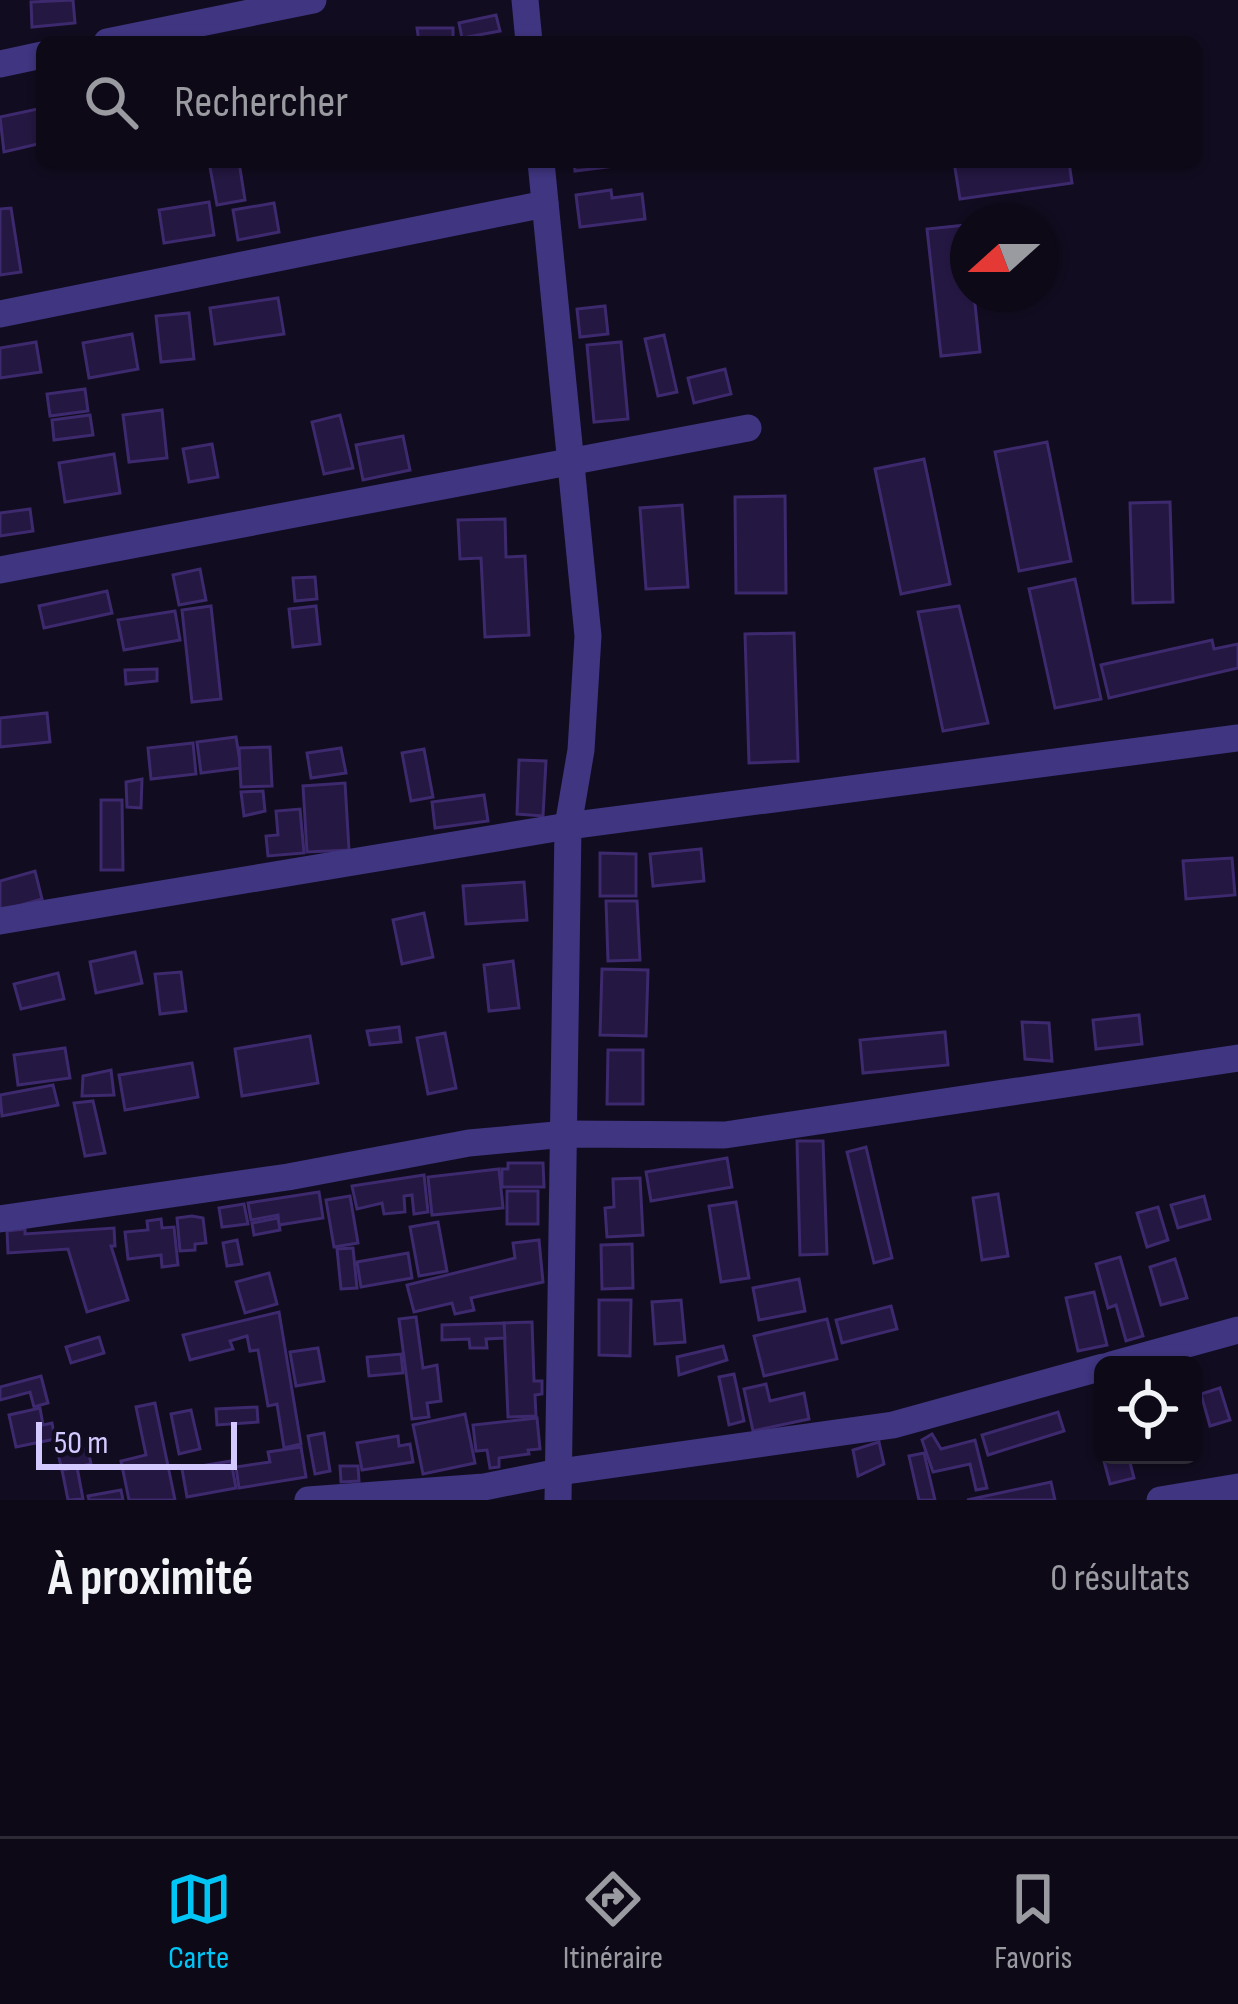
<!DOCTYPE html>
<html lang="fr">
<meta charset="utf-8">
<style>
:root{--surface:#0d0917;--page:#161220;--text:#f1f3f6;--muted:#9a9aa1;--line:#2d2a36;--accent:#00c5f5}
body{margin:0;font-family:"Sofia Sans Condensed",sans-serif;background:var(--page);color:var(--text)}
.controls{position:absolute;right:36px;bottom:36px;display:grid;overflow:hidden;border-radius:18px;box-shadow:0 3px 9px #0004}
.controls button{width:108px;height:108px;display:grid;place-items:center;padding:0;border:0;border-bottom:3px solid var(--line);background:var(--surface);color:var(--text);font:60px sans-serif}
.compass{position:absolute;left:950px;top:204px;width:108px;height:108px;border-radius:50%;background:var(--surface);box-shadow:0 3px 9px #0004;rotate:249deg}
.scale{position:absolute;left:36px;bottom:30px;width:201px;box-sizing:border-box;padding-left:12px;border:6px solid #d5caff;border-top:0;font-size:33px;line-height:42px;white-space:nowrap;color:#d5caff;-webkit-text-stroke:9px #110c1f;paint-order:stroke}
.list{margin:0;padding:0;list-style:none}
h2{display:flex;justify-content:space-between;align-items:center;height:156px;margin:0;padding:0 48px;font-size:51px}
h2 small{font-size:39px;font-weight:400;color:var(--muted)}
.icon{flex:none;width:66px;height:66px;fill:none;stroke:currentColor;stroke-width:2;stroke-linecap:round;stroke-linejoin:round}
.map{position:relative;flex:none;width:1238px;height:1500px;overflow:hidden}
.search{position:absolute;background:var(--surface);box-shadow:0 3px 9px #0004;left:36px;right:36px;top:36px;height:132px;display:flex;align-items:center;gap:30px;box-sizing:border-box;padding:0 42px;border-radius:18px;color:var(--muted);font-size:45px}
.sheet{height:336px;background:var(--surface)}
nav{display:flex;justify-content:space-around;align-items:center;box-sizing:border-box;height:168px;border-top:3px solid var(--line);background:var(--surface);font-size:33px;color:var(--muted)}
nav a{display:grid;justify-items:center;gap:6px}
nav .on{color:var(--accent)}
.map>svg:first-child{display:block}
</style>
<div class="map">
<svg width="1238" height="1500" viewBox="0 0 1238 1500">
<rect width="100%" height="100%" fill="#110c1f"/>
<g fill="#241741" stroke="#3d296d" stroke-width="3">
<path d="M73 0 75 23 32 27 31 2Z"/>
<path d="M496 15 500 31 462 38 459 23Z"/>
<path d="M417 28H453V42H419Z"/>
<path d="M42 108V143L4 152 0 117Z"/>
<path d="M209 162H239L245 200 217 205Z"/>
<path d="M574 162H639V163L575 171Z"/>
<path d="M954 162H1069L1072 183 960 199Z"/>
<path d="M611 190 612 198 642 194 645 219 580 227 576 195Z"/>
<path d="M209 202 214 235 164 243 159 210Z"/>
<path d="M274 203 279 232 238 240 233 210Z"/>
<path d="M11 208 21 272 0 275V209Z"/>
<path d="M966 225 968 294H974L980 352 941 356 927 229Z"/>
<path d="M278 298 284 334 215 344 210 308Z"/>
<path d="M605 306 608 334 580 337 577 309Z"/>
<path d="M189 313 194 359 161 362 156 316Z"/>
<path d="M132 334 138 369 89 378 83 343Z"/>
<path d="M664 335 677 392 658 396 645 339Z"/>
<path d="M36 342 41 372 0 378V348Z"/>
<path d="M621 342 628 419 594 422 587 345Z"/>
<path d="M725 369 731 394 694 403 688 378Z"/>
<path d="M85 389 88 411 50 416 47 394Z"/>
<path d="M162 410 167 458 129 462 123 415Z"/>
<path d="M90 415 93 435 54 440 52 420Z"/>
<path d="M340 415 353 468 324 474 312 422Z"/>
<path d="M403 436 410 470 363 480 356 445Z"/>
<path d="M1047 442 1071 561 1019 571 995 452Z"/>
<path d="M212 444 218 477 189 482 183 449Z"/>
<path d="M114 454 120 493 65 502 59 463Z"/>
<path d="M924 459 950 584 901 594 875 469Z"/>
<path d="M785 496 786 593H736L735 497Z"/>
<path d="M1170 502 1173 602 1133 603 1130 503Z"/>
<path d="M682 505 688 587 646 589 640 508Z"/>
<path d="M30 509 33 531 0 536V513Z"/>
<path d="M505 519 506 557 525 556 529 635 485 637 481 558 460 559 458 520Z"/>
<path d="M200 569 206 600 179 605 173 575Z"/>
<path d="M315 577 317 599 295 601 293 578Z"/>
<path d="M1075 579 1101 699 1055 708 1029 589Z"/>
<path d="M107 591 112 613 44 628 39 606Z"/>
<path d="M211 606 221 699 192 702 182 610Z"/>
<path d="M316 606 320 644 293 647 289 609Z"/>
<path d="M959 606 988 723 943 731 918 612Z"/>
<path d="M175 611 180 640 124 650 118 620Z"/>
<path d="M794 633 798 761 749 763 745 634Z"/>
<path d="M1212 640 1214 649 1238 644V668L1109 698 1101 665Z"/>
<path d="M157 669V681L126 684 125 670Z"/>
<path d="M47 713 50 742 0 747V718Z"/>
<path d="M236 737 241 768 201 773 197 742Z"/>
<path d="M193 743 196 774 151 779 148 748Z"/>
<path d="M270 747 272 786 241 787 239 748Z"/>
<path d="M341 748 346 773 311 778 307 753Z"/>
<path d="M424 749 433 797 411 801 402 753Z"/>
<path d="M519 760 546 761 543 816 517 814Z"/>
<path d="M142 779 141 808 127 807 126 782Z"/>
<path d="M345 783 349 850 307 852 303 786Z"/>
<path d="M263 791 265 811 244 816 241 792Z"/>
<path d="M484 795 488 821 435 828 432 802Z"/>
<path d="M101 800H122L123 870H101Z"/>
<path d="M300 809 304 853 268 856 266 836 278 835 276 811Z"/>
<path d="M701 849 704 881 653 886 650 854Z"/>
<path d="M600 853 636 854V896H600Z"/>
<path d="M1232 858 1235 895 1186 899 1183 861Z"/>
<path d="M35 871 42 899 0 911V881Z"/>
<path d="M524 882 527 920 466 924 463 886Z"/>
<path d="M606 901H637L640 960 608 961Z"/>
<path d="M424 913 433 957 402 964 393 920Z"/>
<path d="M135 952 142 983 96 993 90 962Z"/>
<path d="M513 961 519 1008 489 1011 484 965Z"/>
<path d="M602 969 648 970 646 1036 600 1035Z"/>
<path d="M181 972 186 1011 160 1014 155 974Z"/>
<path d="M58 973 64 999 21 1009 14 984Z"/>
<path d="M1139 1015 1142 1044 1096 1049 1093 1020Z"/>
<path d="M1022 1022 1049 1023 1052 1061 1025 1059Z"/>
<path d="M399 1027 401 1042 370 1045 367 1031Z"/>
<path d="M945 1032 948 1065 863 1073 860 1040Z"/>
<path d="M445 1033 456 1088 428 1094 417 1038Z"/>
<path d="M310 1036 318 1083 242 1096 235 1049Z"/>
<path d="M65 1048 70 1078 18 1085 14 1055Z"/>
<path d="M608 1050H643V1104H607Z"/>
<path d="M192 1063 198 1097 125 1110 119 1075Z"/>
<path d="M111 1070 114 1095 82 1096 83 1076Z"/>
<path d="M53 1085 58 1105 2 1116 0 1095Z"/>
<path d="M93 1101 105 1153 85 1156 74 1103Z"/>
<path d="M797 1141H823L827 1254 800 1255Z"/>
<path d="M866 1147 892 1258 874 1263 847 1152Z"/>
<path d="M727 1158 732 1187 651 1201 646 1172Z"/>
<path d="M508 1163H543L544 1187H502V1169H508Z"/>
<path d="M499 1169 503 1208 432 1215 428 1177Z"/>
<path d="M424 1175 428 1212 414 1214 412 1195 404 1196 405 1212 384 1214 382 1203 357 1209 352 1186Z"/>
<path d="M640 1178 643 1235 607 1237 605 1208 614 1207 613 1179Z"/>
<rect x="507" y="1191" width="31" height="33"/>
<path d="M319 1192 323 1218 279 1225 278 1215 251 1220 248 1203Z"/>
<path d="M998 1194 1008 1256 982 1260 973 1198Z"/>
<path d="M350 1196 358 1243 334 1247 326 1200Z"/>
<path d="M1204 1196 1210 1219 1178 1228 1171 1205Z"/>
<path d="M736 1202 749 1278 721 1282 709 1206Z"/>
<path d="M244 1204 248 1224 222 1227 219 1208Z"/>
<path d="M1158 1207 1168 1240 1147 1247 1137 1213Z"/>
<path d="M192 1216 203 1218 206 1243 195 1244V1250L180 1251 177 1218Z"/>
<path d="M278 1218 280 1230 254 1235 252 1223Z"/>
<path d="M161 1219 162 1228 174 1227 178 1265 162 1267 161 1255 128 1259 125 1232 148 1230 147 1221Z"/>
<path d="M438 1222 447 1271 419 1276 410 1227Z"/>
<path d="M114 1228 115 1246H111L128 1300 87 1312 68 1249 8 1253 7 1231 25 1229V1234Z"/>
<path d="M237 1240 242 1264 227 1266 223 1243Z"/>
<path d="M539 1240 543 1282 471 1298 474 1310 455 1314 452 1303 414 1312 407 1285 515 1258 513 1243Z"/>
<path d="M632 1244 633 1288 602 1289 601 1245Z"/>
<path d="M353 1248 357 1288 341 1289 337 1249Z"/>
<path d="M408 1253 412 1278 361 1287 357 1262Z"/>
<path d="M1120 1257 1143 1336 1126 1341 1116 1305 1108 1308 1096 1264Z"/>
<path d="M1175 1259 1187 1298 1161 1305 1150 1267Z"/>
<path d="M269 1273 277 1304 245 1313 236 1282Z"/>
<path d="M799 1279 805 1311 759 1320 753 1288Z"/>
<path d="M1094 1292 1107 1345 1078 1351 1066 1298Z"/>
<path d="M599 1300H631L630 1356 599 1355Z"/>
<path d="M681 1300 685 1342 655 1344 652 1302Z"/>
<path d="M891 1306 897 1329 842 1343 836 1320Z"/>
<path d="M279 1312 301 1444 284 1448 277 1404 268 1406 258 1350 250 1351 247 1336 230 1341 233 1349 190 1360 183 1335Z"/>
<path d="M416 1317 423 1368 437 1365 441 1401 427 1403 429 1417 412 1419 399 1319Z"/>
<path d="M827 1319 837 1359 764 1376 754 1336Z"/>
<path d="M532 1322 534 1381H542V1394L535 1395 536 1416 508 1417 504 1323Z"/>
<path d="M504 1323 505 1338 486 1339 487 1348H470L469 1339 442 1340V1325Z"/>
<path d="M99 1337 104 1353 71 1363 66 1347Z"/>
<path d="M723 1346 727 1360 679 1375 677 1357Z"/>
<path d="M318 1348 324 1381 296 1386 290 1352Z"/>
<path d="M401 1354 403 1373 369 1376 367 1357Z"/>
<path d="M734 1374 744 1421 729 1425 719 1377Z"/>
<path d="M41 1376 48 1403 34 1407 30 1392 0 1400V1387Z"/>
<path d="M766 1384 770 1401 804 1393 809 1419 753 1431 744 1389Z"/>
<path d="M1220 1388 1230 1420 1210 1426 1201 1394Z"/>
<path d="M155 1403 175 1500H129L121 1461 146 1455 136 1407Z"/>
<path d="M257 1407 258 1422 217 1425 216 1409Z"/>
<path d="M40 1408 43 1425 52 1423 55 1439 16 1447 9 1415Z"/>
<path d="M191 1410 200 1449 179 1454 171 1414Z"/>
<path d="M1058 1412 1064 1431 988 1455 982 1435Z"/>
<path d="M465 1414 475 1463 423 1474 413 1425Z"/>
<path d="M537 1418 540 1449 528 1450 529 1454 499 1458V1467L490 1468 487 1450 476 1451 473 1425Z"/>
<path d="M324 1433 330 1471 315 1474 308 1436Z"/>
<path d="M932 1434 941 1449 975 1440 987 1488 976 1490 970 1464 933 1472 922 1440Z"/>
<path d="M398 1436 399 1446 410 1444 413 1462 362 1470 357 1443Z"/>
<path d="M879 1442 884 1464 858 1476 853 1450Z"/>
<path d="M1103 1445V1455H1128L1134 1478 1110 1484 1100 1446Z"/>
<path d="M301 1447 306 1477 239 1488 236 1467 270 1462 268 1452Z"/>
<path d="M88 1448 91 1464 62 1470 58 1454Z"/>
<path d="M924 1453 935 1500H919L909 1456Z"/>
<path d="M231 1461 236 1488 187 1497 182 1469Z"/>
<path d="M340 1466H358L359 1481 341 1482Z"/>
<path d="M77 1467 83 1499 68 1500 62 1470Z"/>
<path d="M1051 1482 1055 1500H967Z"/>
<path d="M121 1490 123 1500H89L88 1496Z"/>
</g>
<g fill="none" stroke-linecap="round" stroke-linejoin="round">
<g stroke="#3f3580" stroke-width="27">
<path d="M525 0 529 42"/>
<path d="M107 42 313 0"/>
<path d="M0 64 42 55"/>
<path d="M541 162 588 636 581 750 568 826 558 1500"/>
<path d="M0 314 545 204"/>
<path d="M0 570 748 428"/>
<path d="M0 921 568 826 1238 738"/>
<path d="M0 1219 288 1177 469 1143 566 1134 725 1135 1238 1058"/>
<path d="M1111 1365 1238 1330"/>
<path d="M308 1500 484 1487 559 1472 893 1425 1103 1367"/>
<path d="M1160 1500 1238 1487"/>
</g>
</g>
</svg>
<div class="controls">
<button><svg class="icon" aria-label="locate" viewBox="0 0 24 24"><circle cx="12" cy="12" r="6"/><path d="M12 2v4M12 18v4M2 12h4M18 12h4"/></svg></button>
</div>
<svg class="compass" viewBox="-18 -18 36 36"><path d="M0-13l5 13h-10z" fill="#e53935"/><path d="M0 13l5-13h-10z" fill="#9a9aa1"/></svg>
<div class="scale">50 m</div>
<div class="search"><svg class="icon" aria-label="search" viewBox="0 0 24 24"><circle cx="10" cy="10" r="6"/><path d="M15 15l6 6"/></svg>Rechercher</div>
</div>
<section class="sheet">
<h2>À proximité<small>0 résultats</small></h2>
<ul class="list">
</ul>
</section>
<nav>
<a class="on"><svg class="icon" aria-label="map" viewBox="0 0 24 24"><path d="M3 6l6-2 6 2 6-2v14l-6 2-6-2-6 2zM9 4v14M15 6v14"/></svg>Carte</a>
<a><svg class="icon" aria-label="directions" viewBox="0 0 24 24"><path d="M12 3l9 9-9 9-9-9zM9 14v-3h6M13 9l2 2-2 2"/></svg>Itinéraire</a>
<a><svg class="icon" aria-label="saved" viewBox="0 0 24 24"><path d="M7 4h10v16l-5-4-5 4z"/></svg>Favoris</a>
</nav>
